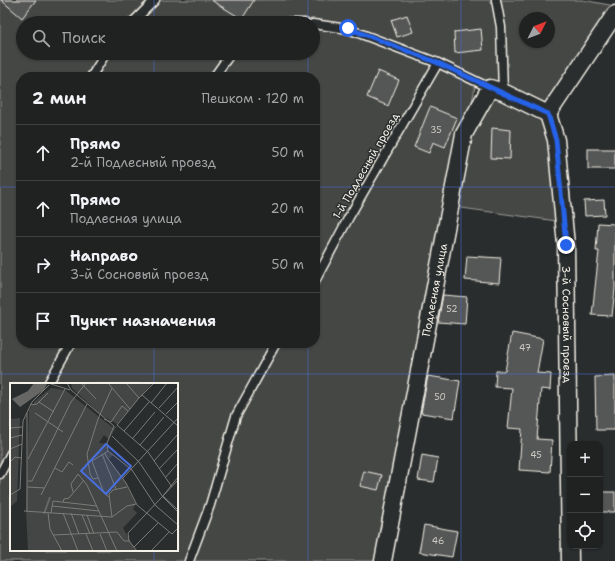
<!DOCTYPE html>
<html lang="ru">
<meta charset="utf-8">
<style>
:root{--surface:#202222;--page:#282a2a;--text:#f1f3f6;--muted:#a2a4a5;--line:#3d3f40}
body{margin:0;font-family:"Shantell Sans",sans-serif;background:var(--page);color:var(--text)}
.controls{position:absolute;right:12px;bottom:12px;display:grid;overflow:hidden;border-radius:8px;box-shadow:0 1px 3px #0004}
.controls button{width:36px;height:36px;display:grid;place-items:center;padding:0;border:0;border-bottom:1px solid var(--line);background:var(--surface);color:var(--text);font:20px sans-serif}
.compass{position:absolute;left:519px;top:12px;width:36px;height:36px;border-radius:50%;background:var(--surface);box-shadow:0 1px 3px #0004;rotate:48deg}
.stop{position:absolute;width:12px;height:12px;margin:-9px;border:3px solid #2563eb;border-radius:50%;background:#fff}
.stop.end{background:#2563eb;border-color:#fff;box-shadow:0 1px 4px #0008}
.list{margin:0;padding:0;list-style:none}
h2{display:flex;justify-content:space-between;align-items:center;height:52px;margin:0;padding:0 16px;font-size:17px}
h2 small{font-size:13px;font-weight:400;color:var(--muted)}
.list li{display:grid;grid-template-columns:26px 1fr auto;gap:12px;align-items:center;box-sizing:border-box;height:56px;padding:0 16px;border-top:1px solid var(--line)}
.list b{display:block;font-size:15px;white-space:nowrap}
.list p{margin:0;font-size:13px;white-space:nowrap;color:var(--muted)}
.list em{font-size:13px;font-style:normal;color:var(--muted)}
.icon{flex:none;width:22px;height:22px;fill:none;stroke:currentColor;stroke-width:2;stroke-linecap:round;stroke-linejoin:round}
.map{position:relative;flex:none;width:615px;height:561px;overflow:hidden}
.search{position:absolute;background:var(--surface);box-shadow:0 1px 3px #0004;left:16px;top:16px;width:304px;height:44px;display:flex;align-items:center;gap:10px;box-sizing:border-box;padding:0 14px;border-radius:22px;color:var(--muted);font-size:15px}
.panel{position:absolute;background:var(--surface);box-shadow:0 1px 3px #0004;left:16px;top:72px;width:304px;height:276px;border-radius:16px}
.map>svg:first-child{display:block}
</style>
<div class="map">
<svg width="615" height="561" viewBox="0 0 615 561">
<rect width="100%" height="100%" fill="#2a2d2e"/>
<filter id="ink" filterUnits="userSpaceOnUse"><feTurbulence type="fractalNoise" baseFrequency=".025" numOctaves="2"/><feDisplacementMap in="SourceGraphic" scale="8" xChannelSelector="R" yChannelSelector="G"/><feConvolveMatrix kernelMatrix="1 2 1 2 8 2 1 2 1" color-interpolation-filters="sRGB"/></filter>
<g filter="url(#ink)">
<g fill="#444645" stroke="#9c9c96" fill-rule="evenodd">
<path d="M0 0H582L615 6 546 103 476 82 379 561H0ZM525 18H549V42H525ZM23 23H313V53H23ZM21 77H315V343H21ZM11 384H177V550H11Z"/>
<path d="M500 96 537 114 546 123 557 221 454 207 475 123 486 105Z"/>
</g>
<g fill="#555756" stroke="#f4f1e8">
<path d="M1 0H36L22 18Z"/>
<path d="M211 0H254L242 19Z"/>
<path d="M407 15 413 32 397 37 391 20Z"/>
<path d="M481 29 483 50 455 53 454 32Z"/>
<path d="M378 71 399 80 388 106 367 97Z"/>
<path d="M430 107 457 118 445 147 433 142 429 153 414 147Z"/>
<path d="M492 128 511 130 510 159 491 158Z"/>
<rect x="588" y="149" width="27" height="20"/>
<path d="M604 200 605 215 585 216 584 201Z"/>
<path d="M598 223 615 224V289L612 316 592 315 599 251H596Z"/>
<path d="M467 256 501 258 499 283 465 280Z"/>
<path d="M443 295 467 297 465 324 438 322Z"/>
<path d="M512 333 543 339 537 373 551 374 550 390 541 389 537 439 552 440 550 472 519 470 522 429 508 428 512 388 495 387 496 371H505Z"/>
<path d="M428 376 460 381 454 418 421 413Z"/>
<path d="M615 376V430H596L595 377Z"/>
<path d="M422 455 438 458 434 482 418 480Z"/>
<path d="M364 471 382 475 378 490 360 486Z"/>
<rect x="600" y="492" width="15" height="20"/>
<path d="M424 525 457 531 452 557 419 552Z"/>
</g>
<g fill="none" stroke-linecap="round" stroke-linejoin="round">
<defs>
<g id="service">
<path d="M496 0 501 27 503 92"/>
<path d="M132 23 155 0"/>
<path d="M286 23H305"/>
<path d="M313 24 348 29 438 63 490 88"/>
<path d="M91 77 106 53"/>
<path d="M214 77 231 53"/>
<path d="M315 281 349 217 438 63"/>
<path d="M48 384 71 343"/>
<path d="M0 474 11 453"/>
<path d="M189 561 210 505 236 416 276 343"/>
</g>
<g id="minor">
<path id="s1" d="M548 114 556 140 566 245 570 561"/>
<path d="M548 114 615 14"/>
<path id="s2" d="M383 561 464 134 490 88 503 92 548 114"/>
</g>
</defs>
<use href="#service" stroke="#f4f1e8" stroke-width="11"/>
<use href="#minor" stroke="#f4f1e8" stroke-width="19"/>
<use href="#service" stroke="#2a2d2e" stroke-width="8"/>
<use href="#minor" stroke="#2a2d2e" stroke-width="16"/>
</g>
</g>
<g fill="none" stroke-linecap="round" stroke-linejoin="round" filter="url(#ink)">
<path stroke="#2563eb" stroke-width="5" d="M348 28 438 63 548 114 556 140 566 245"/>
</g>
<path fill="none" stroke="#486fdb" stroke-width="1" stroke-opacity="0.55" d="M154 0V23M308 0V23M461 0V561M154 53V77M308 53V77M0 187H21M315 187H615M154 343V384M308 343V561M0 374H615M154 550V561"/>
<g text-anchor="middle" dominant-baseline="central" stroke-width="3" stroke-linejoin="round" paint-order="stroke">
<g font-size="9" fill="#cccac4">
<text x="436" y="130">35</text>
<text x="452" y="309">52</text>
<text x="525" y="348">47</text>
<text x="440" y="397">50</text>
<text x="536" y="455">45</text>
<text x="438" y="541">46</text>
</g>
<g font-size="11" fill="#f4f1e8" stroke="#2a2d2e">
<text transform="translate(366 166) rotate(-60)">1-й Подлесный проезд</text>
<text stroke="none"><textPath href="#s2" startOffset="276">Подлесная улица</textPath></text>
<text stroke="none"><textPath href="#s1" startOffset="212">3-й Сосновый проезд</textPath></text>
</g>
</g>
<g transform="translate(10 383)">
<rect width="168" height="168" fill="#2a2d2e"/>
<path d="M61 0H142L107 41 91 32 62 5ZM41 5 55 7 102 44 107 43 99 56 94 52 89 60 96 61 98 68 103 72 99 76 116 100 126 121 123 126 127 130 113 145 126 168H18L16 127 19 27 25 18ZM10 35 7 118 0 124V36Z" fill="#444645"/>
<path d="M24 0 37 1 34 7 10 24 2 16 18 8Z" fill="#676866"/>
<path fill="none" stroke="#676866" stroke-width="2" d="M34 131 40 114"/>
<path fill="none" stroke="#7b7b78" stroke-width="1" d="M38 0 60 7M57 0 61 7 104 43M71 0 86 16M98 0 120 26M116 0 129 15M132 12 168 43M29 19 44 29M141 20 157 0M20 22 27 21 38 10M149 25 168 4M17 30V128M25 30 53 49M156 31 168 19M94 36 101 39 112 23 118 28M107 42 138 69 162 104M107 42 129 15 144 0M104 43 97 60 98 68 122 87 145 122 168 142M0 45 12 44M114 48 139 19M102 53 129 79 153 114 168 129M0 55 12 52M123 55 145 29M130 62 154 34M0 66 12 61M98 68 95 70 96 73 116 100 127 122 162 151 168 145M95 70 82 78 94 110 99 114M92 71 106 106M18 76 55 6M144 78 168 51M0 79 5 74 11 75M45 85 52 89 59 79 63 82M149 86 168 66M168 94 153 113 168 127M88 95 83 96 80 91 77 71 88 36 102 5M113 95 168 35M155 95 168 80M18 98H22L61 19 76 0M17 104 35 105M63 109 61 101 68 91 77 102 107 168M0 112 10 106 13 38 22 19 39 2M31 112 77 21M53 119 54 116 59 115 74 97M42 123 89 128M14 128 102 134 117 123 126 121M38 130 40 146 52 168M41 130 43 118 87 123M53 130 68 168M61 130 69 151M72 132 80 151M77 132 84 151M102 134 99 111 103 107 117 104M76 151 83 168M90 151 97 168M43 152 107 149 114 158H119M124 164 148 140M127 168 119 158 118 150 168 97M141 168 159 149"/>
<path fill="#486fdb" fill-opacity="0.15" stroke="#486fdb" stroke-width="2" d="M96 61 121 83 96 111 71 88Z"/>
<rect width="168" height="168" fill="none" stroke="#f4f1e8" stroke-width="2"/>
</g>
</svg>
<div class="controls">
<button>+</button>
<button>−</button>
<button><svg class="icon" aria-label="locate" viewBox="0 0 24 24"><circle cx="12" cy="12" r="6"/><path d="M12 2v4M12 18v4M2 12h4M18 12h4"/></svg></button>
</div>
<svg class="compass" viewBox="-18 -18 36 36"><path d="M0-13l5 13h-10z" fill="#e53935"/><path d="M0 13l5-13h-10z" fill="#a2a4a5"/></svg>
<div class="stop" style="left:348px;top:28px"></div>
<div class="stop end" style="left:566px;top:245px"></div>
<div class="search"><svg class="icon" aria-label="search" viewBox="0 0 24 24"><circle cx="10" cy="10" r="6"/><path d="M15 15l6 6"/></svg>Поиск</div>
<section class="panel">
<h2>2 мин<small>Пешком · 120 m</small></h2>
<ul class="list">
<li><svg class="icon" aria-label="ahead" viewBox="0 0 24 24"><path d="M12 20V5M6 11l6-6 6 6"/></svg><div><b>Прямо</b><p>2-й Подлесный проезд</p></div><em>50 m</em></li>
<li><svg class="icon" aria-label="ahead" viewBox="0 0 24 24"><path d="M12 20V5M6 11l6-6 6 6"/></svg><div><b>Прямо</b><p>Подлесная улица</p></div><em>20 m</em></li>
<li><svg class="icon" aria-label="right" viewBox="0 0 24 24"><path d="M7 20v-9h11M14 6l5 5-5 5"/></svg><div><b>Направо</b><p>3-й Сосновый проезд</p></div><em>50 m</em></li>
<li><svg class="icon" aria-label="arrive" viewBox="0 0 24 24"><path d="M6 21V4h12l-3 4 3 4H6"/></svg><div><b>Пункт назначения</b></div></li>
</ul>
</section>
</div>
